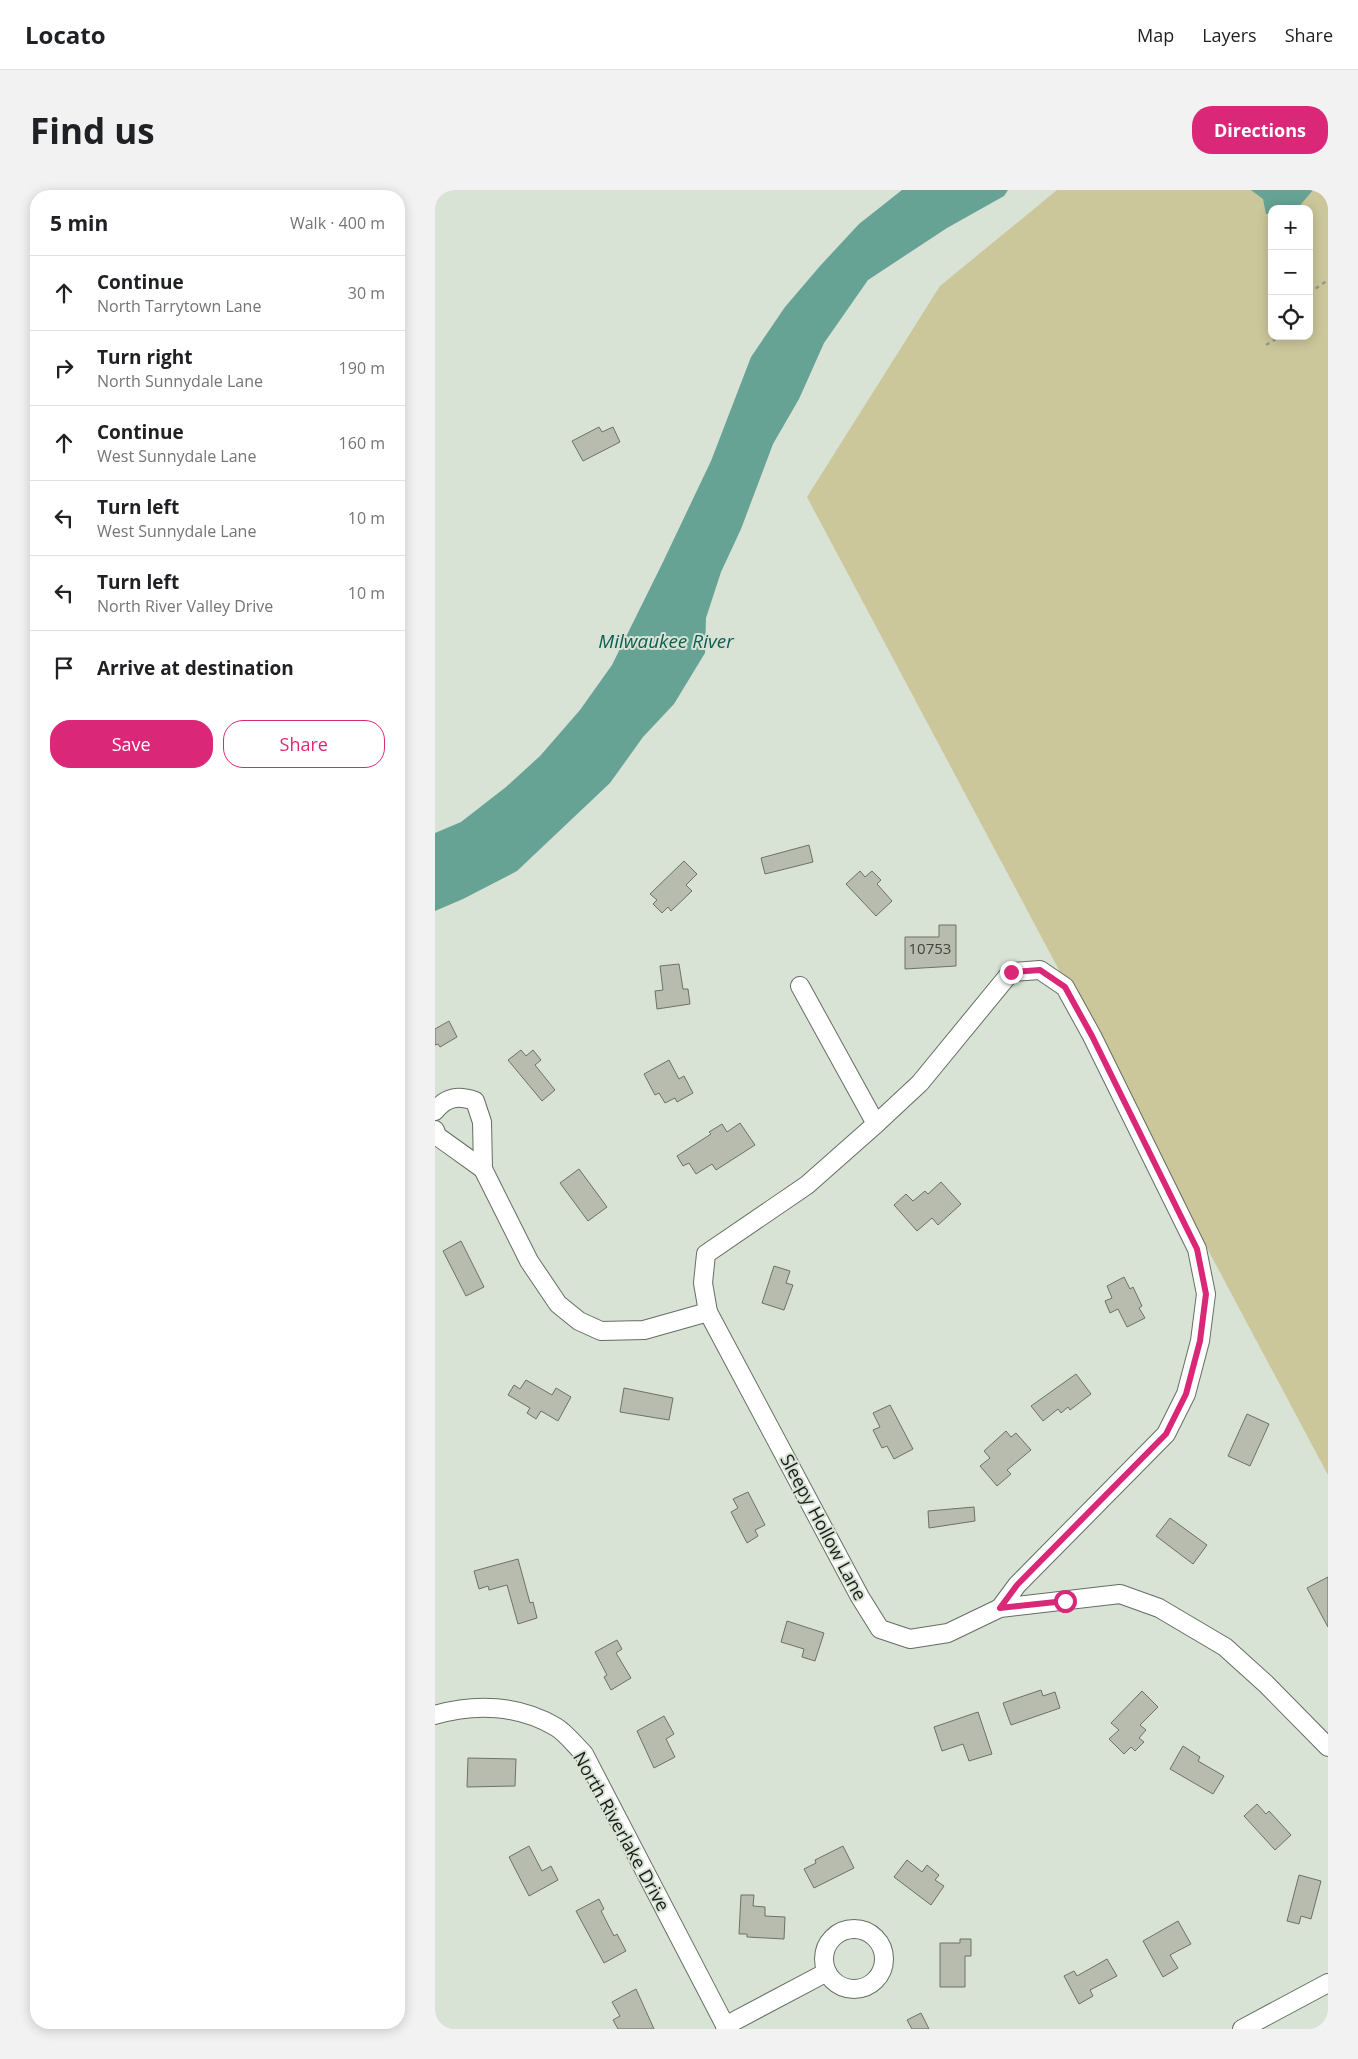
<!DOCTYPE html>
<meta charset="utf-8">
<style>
:root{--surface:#fff;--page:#f2f2f2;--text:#202124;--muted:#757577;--line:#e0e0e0;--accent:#db2777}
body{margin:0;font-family:"Open Sans",sans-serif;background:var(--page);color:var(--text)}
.controls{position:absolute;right:15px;top:15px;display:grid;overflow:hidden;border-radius:10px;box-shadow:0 2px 12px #0003}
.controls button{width:45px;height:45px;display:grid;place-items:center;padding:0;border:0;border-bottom:1px solid var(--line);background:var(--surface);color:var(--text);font:25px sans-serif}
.stop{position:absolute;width:15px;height:15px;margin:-11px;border:4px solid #db2777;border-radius:50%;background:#fff}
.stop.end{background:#db2777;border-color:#fff;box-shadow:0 1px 5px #0008}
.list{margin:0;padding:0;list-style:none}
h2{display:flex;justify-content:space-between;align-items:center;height:65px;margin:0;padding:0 20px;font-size:21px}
h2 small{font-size:16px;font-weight:400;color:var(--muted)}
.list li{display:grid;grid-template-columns:32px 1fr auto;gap:15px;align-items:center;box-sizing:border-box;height:75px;padding:0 20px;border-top:1px solid var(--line)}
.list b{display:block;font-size:19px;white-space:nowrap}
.list p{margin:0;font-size:16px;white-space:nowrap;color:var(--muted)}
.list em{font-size:16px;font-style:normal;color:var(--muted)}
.actions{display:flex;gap:10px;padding:15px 20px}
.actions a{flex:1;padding:11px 0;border:1px solid var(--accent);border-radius:20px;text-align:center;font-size:18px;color:var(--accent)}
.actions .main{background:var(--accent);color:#fff}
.icon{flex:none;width:28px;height:28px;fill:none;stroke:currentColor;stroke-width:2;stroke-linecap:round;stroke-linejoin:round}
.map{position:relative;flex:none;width:893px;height:1839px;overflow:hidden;border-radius:20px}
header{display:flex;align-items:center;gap:30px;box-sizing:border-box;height:70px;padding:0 25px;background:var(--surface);border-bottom:1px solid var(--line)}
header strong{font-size:24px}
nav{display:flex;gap:28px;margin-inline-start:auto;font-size:18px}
.intro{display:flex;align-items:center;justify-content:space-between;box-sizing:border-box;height:120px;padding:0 30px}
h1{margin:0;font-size:35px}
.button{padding:12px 22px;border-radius:20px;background:var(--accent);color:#fff;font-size:18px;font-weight:700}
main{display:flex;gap:30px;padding:0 30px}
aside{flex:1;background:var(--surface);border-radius:20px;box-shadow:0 2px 12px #0003}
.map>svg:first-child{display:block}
</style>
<header>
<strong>Locato</strong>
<nav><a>Map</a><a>Layers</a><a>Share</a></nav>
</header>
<div class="intro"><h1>Find us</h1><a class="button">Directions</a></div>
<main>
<aside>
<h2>5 min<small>Walk · 400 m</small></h2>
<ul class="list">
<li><svg class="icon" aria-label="ahead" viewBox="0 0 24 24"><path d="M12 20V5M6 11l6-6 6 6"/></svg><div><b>Continue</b><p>North Tarrytown Lane</p></div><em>30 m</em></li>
<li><svg class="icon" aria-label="right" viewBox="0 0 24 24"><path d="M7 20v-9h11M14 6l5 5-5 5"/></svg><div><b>Turn right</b><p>North Sunnydale Lane</p></div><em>190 m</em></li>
<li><svg class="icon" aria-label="ahead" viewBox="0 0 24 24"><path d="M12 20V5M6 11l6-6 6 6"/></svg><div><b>Continue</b><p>West Sunnydale Lane</p></div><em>160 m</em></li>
<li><svg class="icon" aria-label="left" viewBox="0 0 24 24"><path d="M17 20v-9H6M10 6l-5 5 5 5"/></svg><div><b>Turn left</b><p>West Sunnydale Lane</p></div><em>10 m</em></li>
<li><svg class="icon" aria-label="left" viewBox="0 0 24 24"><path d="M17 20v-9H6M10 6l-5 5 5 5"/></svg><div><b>Turn left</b><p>North River Valley Drive</p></div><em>10 m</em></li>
<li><svg class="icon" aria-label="arrive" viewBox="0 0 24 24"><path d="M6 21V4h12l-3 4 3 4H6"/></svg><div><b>Arrive at destination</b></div></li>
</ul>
<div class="actions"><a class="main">Save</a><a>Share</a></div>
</aside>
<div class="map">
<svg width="893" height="1839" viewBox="0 0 893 1839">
<rect width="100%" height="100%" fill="#d8e2d5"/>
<path fill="#ccc69b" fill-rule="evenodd" d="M622 0H893V1285L372 307 505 96ZM837 19H874V146H837Z"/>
<g fill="#66a395">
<path d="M467 0H573L569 6 512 38 433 90 389 153 364 209 338 254 306 339 286 382 271 428 270 463 239 514 208 547 175 593 82 681 28 709 0 721V643L26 632 71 597 105 566 145 520 177 475 228 372 276 271 316 167 350 117 385 76 424 34Z"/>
<path d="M816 0H878L862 19H837V24H831L828 9Z"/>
</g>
<g fill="#b8bcae" stroke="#6e7265">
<path d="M164 237 167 242 178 237 185 252 148 271 137 251Z"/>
<path d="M374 655 378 672 330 684 326 668Z"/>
<path d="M249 671 262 684 251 695 257 701 236 721 233 717 227 723 218 714 222 710 215 704Z"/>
<path d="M425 681 430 687 437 681 446 690 442 694 457 711 441 726 411 694Z"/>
<path d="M504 735H521V776L470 779V747H504Z"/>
<path d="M244 774 248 799H253L255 814 222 819 220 801 228 800 225 776Z"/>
<path d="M14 831 22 847 5 857 3 854 0 855V839Z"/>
<path d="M86 860 91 866 98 860 106 870 100 875 120 900 107 911 73 870Z"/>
<path d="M234 870 244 889 249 886 258 903 242 912 240 908 230 913 224 903 220 905 209 884Z"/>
<path d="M305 933 320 955 281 980 277 974 261 984 254 973 248 976 242 966 276 944 274 942 287 934 292 942Z"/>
<path d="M144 979 172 1017 153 1031 125 993Z"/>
<path d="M506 992 526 1014 503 1035 497 1028 482 1041 459 1015 471 1004 478 1011 490 1001 493 1004Z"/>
<path d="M26 1051 49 1097 31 1106 8 1061Z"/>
<path d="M339 1076 355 1081 351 1093 358 1095 349 1120 327 1113Z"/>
<path d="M689 1087 695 1099 698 1097 707 1116 704 1118 710 1128 692 1137 683 1119 675 1123 670 1111 677 1108 672 1096Z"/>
<path d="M641 1184 656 1204 635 1220 633 1217 626 1223 623 1219 608 1231 596 1216Z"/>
<path d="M91 1190 117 1205 121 1198 136 1207 123 1231 106 1221 101 1229 92 1223 95 1218 73 1205 79 1195 85 1199Z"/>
<path d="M189 1198 238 1208 234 1230 185 1222Z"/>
<path d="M455 1215 478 1259 459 1269 452 1256 447 1258 438 1240 445 1237 438 1223Z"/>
<path d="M812 1224 834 1234 815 1276 793 1266Z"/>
<path d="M571 1241 576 1247 581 1243 596 1260 572 1280 576 1284 562 1296 545 1276 555 1268 549 1261Z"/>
<path d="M313 1302 330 1335 320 1340 323 1346 312 1353 296 1322 303 1318 298 1309Z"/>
<path d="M539 1317 540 1331 494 1338 493 1321Z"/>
<path d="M735 1328 772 1355 758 1374 721 1346Z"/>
<path d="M83 1369 95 1413 98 1412 102 1428 83 1434 72 1395 54 1400 53 1396 44 1399 39 1381Z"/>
<path d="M893 1387V1437L872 1398Z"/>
<path d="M352 1431 389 1443 380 1471 367 1467 369 1459 346 1452Z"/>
<path d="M182 1450 187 1459 181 1463 196 1488 176 1500 169 1487 172 1485 160 1462Z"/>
<path d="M606 1500 608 1506 620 1502 625 1518 576 1535 568 1513Z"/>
<path d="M707 1501 723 1517 705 1535 711 1540 704 1548 709 1552 700 1561 696 1557 689 1564 674 1549 684 1540 676 1533Z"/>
<path d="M543 1522 557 1564 534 1571 528 1554 507 1561 499 1537Z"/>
<path d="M229 1526 239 1544 231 1549 240 1567 219 1578 202 1541Z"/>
<path d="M748 1556 765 1567 763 1571 789 1586 778 1604 735 1579Z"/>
<path d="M33 1568 81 1569 80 1596 32 1597Z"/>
<path d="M822 1614 831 1624 834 1621 856 1645 840 1660 809 1626Z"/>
<path d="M94 1656 107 1681 116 1676 123 1690 94 1706 74 1667Z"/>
<path d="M408 1656 419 1678 379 1698 369 1679 381 1673 380 1670Z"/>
<path d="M472 1670 487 1682 492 1675 504 1685 500 1690 509 1696 496 1715 459 1687Z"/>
<path d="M864 1685 886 1691 876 1729 866 1726 864 1734 852 1731Z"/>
<path d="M306 1705H319L318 1716 330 1717V1726L350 1727 349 1749 312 1747V1744H304Z"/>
<path d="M164 1709 169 1719 166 1721 179 1746 182 1744 191 1761 169 1773 141 1721Z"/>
<path d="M743 1731 756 1754 735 1765 743 1778 728 1787 708 1751Z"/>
<path d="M525 1749H536V1766H530V1797H505V1753H525Z"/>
<path d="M672 1769 682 1786 655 1800 658 1806 644 1814 629 1786 639 1781 642 1786Z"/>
<path d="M201 1799 219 1839H183L178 1830 185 1826 177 1812Z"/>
<path d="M486 1823 494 1839H477L472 1830Z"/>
</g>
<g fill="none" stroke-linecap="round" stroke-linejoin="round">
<defs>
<g id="minor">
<path d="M365 796 441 934"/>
<path d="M0 921C11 907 23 905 40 911L47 932 48 979 94 1071 123 1114 144 1131 166 1141 209 1140 273 1122"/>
<path d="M0 940 2 946 48 979"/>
<path d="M565 1418 582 1395 731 1244 751 1204 765 1151 771 1104 762 1059 657 846 630 797 605 780 576 782 485 893 441 934 372 995 271 1064 268 1093 273 1122 425 1407 445 1439 475 1449 513 1443 565 1418 685 1404 724 1418 790 1457 831 1494 893 1557"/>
<path d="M0 1525C40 1513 84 1515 121 1537 131 1543 140 1555 149 1564L292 1839"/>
<circle cx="419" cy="1769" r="30"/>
<path d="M290 1836 392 1782"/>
<path d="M807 1839 893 1793"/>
</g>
</defs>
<use href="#minor" stroke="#656e63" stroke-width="20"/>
<g stroke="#939b90" stroke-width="2.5" stroke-dasharray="4 4" stroke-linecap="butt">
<path d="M874 103 893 90"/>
<path d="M831 155 846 146"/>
</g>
<use href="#minor" stroke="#fff" stroke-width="18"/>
</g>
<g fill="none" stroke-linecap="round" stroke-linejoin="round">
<path stroke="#db2777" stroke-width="6" d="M576 782 605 780 630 797 657 846 762 1059 771 1104 765 1151 751 1204 731 1244 582 1395 565 1418 630 1411"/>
</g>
<g text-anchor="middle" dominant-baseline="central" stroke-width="4" stroke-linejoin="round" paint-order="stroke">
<g font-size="15" fill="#40443d">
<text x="495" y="758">10753</text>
</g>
<g font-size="18" fill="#181c17" stroke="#d8e2d5">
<text transform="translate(389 1337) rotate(62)">Sleepy Hollow Lane</text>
<text transform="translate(187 1641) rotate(61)">North Riverlake Drive</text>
</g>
<g font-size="19" font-style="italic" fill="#095f51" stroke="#d8e2d5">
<text x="231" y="451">Milwaukee River</text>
</g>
</g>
</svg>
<div class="controls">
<button>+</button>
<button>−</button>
<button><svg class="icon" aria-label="locate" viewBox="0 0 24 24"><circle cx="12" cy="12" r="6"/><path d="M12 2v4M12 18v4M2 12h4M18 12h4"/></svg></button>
</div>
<div class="stop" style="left:630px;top:1411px"></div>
<div class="stop end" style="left:576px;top:782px"></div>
</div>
</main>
